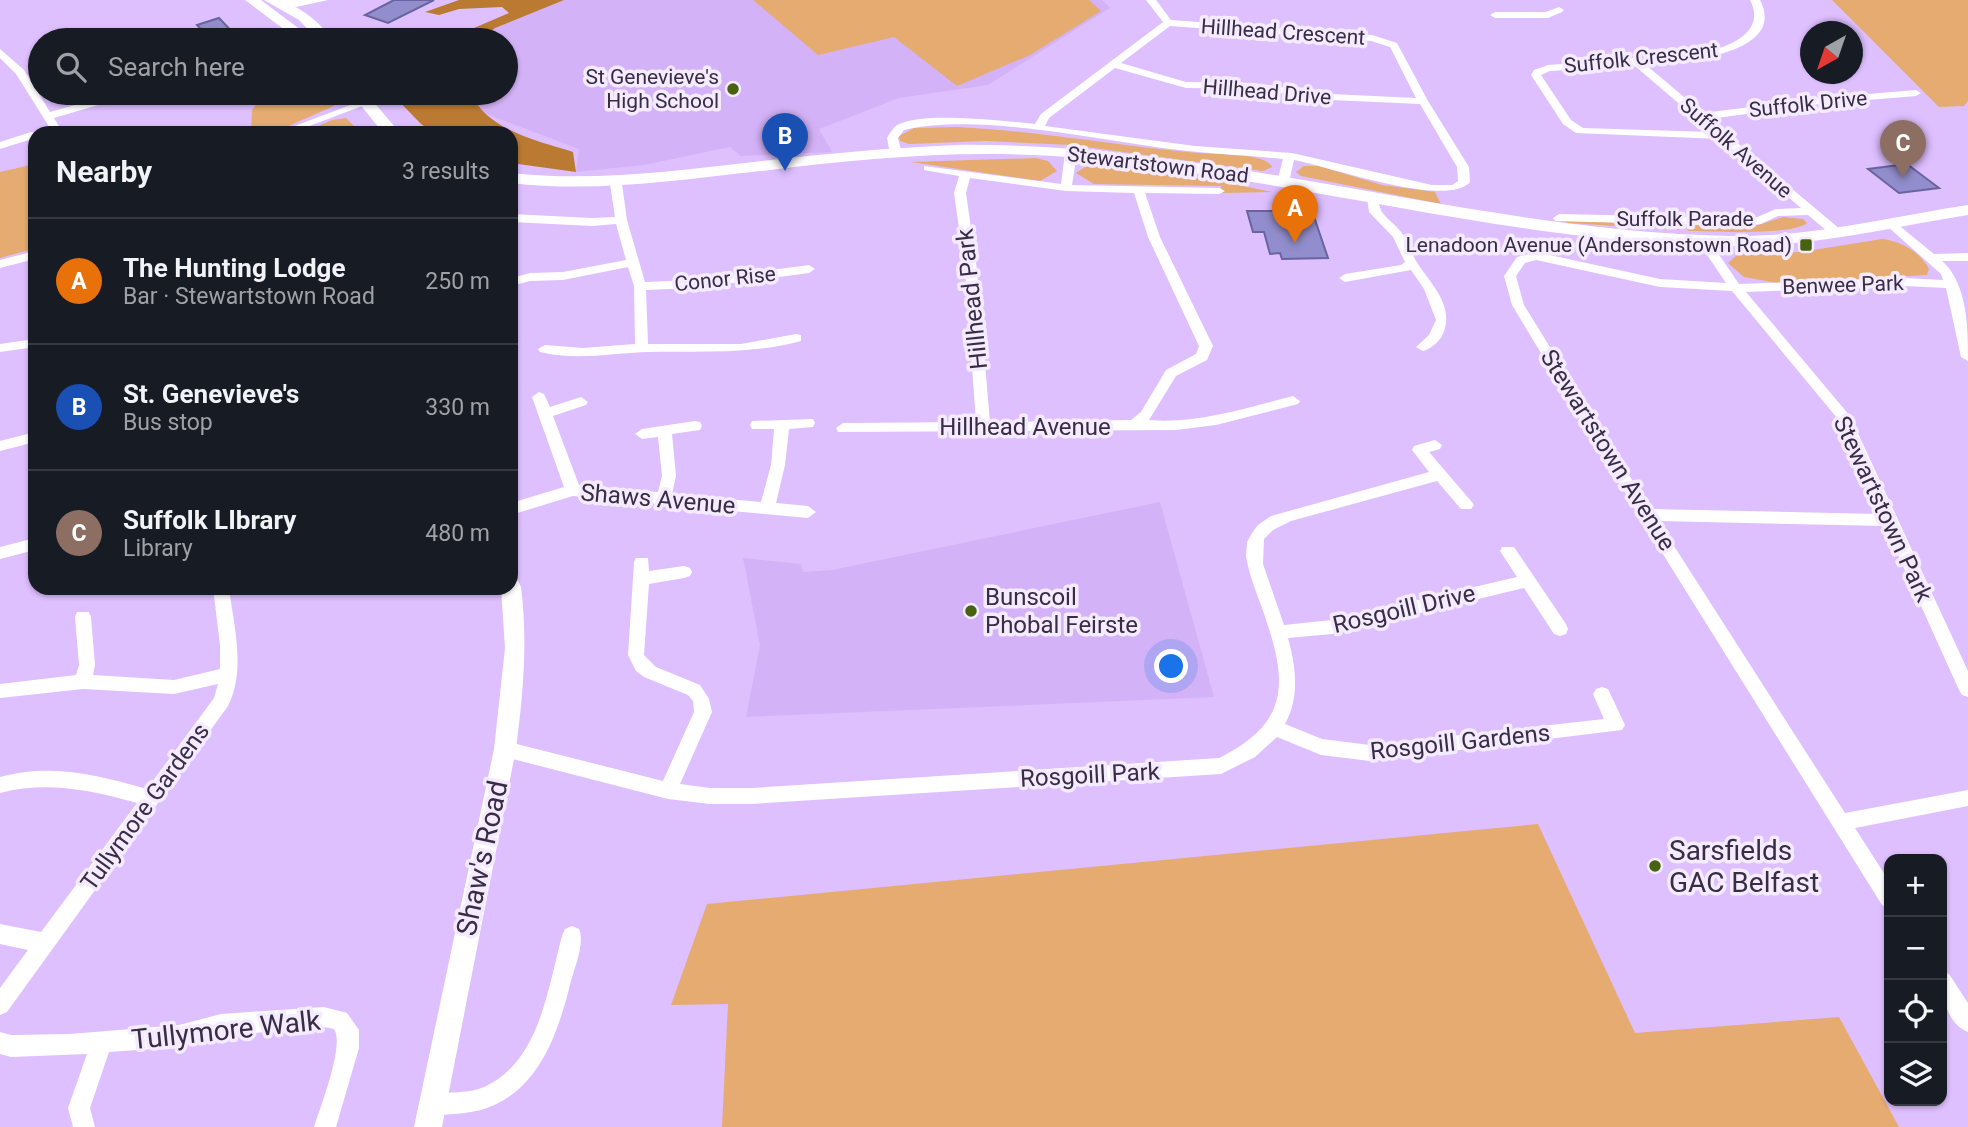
<!DOCTYPE html>
<meta charset="utf-8">
<style>
:root{--surface:#171b24;--page:#20242c;--text:#f1f3f6;--muted:#9ea1a6;--line:#363941;--accent:#a5b28f}
body{margin:0;font-family:Roboto,sans-serif;background:var(--page);color:var(--text)}
.controls{position:absolute;right:21px;bottom:21px;display:grid;overflow:hidden;border-radius:14px;box-shadow:0 2px 5px #0004}
.controls button{width:63px;height:63px;display:grid;place-items:center;padding:0;border:0;border-bottom:2px solid var(--line);background:var(--surface);color:var(--text);font:35px sans-serif}
.compass{position:absolute;left:1800px;top:21px;width:63px;height:63px;border-radius:50%;background:var(--surface);box-shadow:0 2px 5px #0004;rotate:220deg}
.you{position:absolute;left:1172px;top:667px;width:24px;height:24px;margin:-18px;border:5px solid #fff;border-radius:50%;background:#1a73e8;box-shadow:0 0 0 10px #1a73e833}
.badge{display:grid;place-items:center;width:46px;height:46px;border-radius:50%;background:var(--accent);color:#fff;font-size:23px;font-weight:700}
.pin{position:absolute;translate:-50% -58px;filter:drop-shadow(0 2px 4px #0008)}
.pin::after{content:'';position:absolute;top:37px;width:24px;height:21px;background:inherit;clip-path:polygon(0 0,100% 0,50% 100%)}
.list{margin:0;padding:0;list-style:none}
h2{display:flex;justify-content:space-between;align-items:center;height:91px;margin:0;padding:0 28px;font-size:30px}
h2 small{font-size:23px;font-weight:400;color:var(--muted)}
.list li{display:grid;grid-template-columns:46px 1fr auto;gap:21px;align-items:center;box-sizing:border-box;height:126px;padding:0 28px;border-top:2px solid var(--line)}
.list b{display:block;font-size:26px;white-space:nowrap}
.list p{margin:0;font-size:23px;white-space:nowrap;color:var(--muted)}
.list em{font-size:23px;font-style:normal;color:var(--muted)}
.icon{flex:none;width:38px;height:38px;fill:none;stroke:currentColor;stroke-width:2;stroke-linecap:round;stroke-linejoin:round}
.map{position:relative;flex:none;width:1968px;height:1127px;overflow:hidden}
.search{position:absolute;background:var(--surface);box-shadow:0 2px 5px #0004;left:28px;top:28px;width:490px;height:77px;display:flex;align-items:center;gap:18px;box-sizing:border-box;padding:0 24px;border-radius:38px;color:var(--muted);font-size:26px}
.panel{position:absolute;background:var(--surface);box-shadow:0 2px 5px #0004;left:28px;top:126px;width:490px;height:469px;border-radius:21px}
.map>svg:first-child{display:block}
</style>
<div class="map">
<svg width="1968" height="1127" viewBox="0 0 1968 1127">
<rect width="100%" height="100%" fill="#debfff"/>
<g fill="#d4b2f7">
<path d="M563 0H1102L1110 8 988 85 899 98 819 129 832 152 741 156 730 147 644 165 576 172 579 149 481 112 465 93H506V40H475L497 25Z"/>
<path d="M1160 502 1214 697 746 717 760 645 743 558 801 564 803 572 832 570Z"/>
</g>
<g fill="#e5ab70">
<path d="M753 0H1089L1101 11 1030 55 957 86 894 37 818 55Z"/>
<path d="M1832 0H1968V101L1964 106 1939 107Z"/>
<path d="M260 93H328L334 106 286 127 251 133 252 110 260 99 257 98Z"/>
<path d="M346 118 361 133H302L332 120Z"/>
<path d="M957 127C1038 131 1117 146 1198 153 1214 154 1267 153 1272 167L1263 171 1072 145 985 141 909 144 900 141 899 136 914 128Z"/>
<path d="M1036 158 1048 161 1057 171 1040 181 911 162Z"/>
<path d="M35 164V252L29 253V250L0 258V172Z"/>
<path d="M1096 165 1224 182 1272 192 1223 193 1221 186 1094 184 1076 173 1085 167Z"/>
<path d="M1304 166H1319L1382 185 1435 192 1441 204 1301 176 1296 172Z"/>
<path d="M1783 217 1803 219 1807 223C1791 236 1712 231 1688 231L1685 224 1758 225Z"/>
<path d="M1560 221 1680 224 1684 230 1568 223Z"/>
<path d="M1882 239C1901 241 1920 252 1929 269L1927 275 1777 283 1744 277 1728 263 1738 254 1801 252Z"/>
<path d="M1538 824 1635 1033 1839 1017 1899 1127H722L728 1004 671 1005 707 904Z"/>
</g>
<g fill="#ba7a31">
<path d="M459 0H564L495 28 480 40H446L509 13 502 7 459 9 439 15 425 12Z"/>
<path d="M391 93H471C486 130 538 141 573 152L576 172 511 163V133H434L421 124Z"/>
</g>
<g fill="#928ecd" stroke="#6964a0" stroke-width="2">
<path d="M394 0H434L388 23 365 15Z"/>
<path d="M219 18 240 40H211L197 25Z"/>
<path d="M1907 164 1939 188 1899 193 1868 169Z"/>
<path d="M1247 211H1312L1328 258 1282 259 1280 253 1270 254 1264 232H1253Z"/>
</g>
<g fill="none" stroke-linecap="round" stroke-linejoin="round">
<g fill="#fff" fill-rule="evenodd">
<path d="M1146 0H1156L1171 20 1372 35 1397 43 1428 101 1469 167 1470 182C1447 209 1328 166 1294 160L1289 182 1283 185 1277 182 1283 159C1246 155 1208 154 1171 149 1093 139 979 113 904 130L898 138 902 154 896 157 890 154 887 138C889 134 893 128 897 125 924 111 1004 121 1035 124L1041 114 1163 22ZM1170 26 1371 41 1390 47 1416 98 1331 94 1253 83 1186 82 1121 63ZM1115 68 1186 88 1253 89 1331 100 1420 104 1457 167 1458 181 1452 185H1432L1292 153 1195 146 1045 126 1049 118Z"/>
<path d="M1750 0H1760C1789 55 1677 63 1646 65L1703 113 1820 98 1916 90 1921 93 1916 96 1820 104 1709 119 1841 230V236H1833L1808 215 1778 216 1761 224 1744 226 1555 221 1553 218 1559 214 1744 218H1755L1776 209 1801 208 1720 139 1576 133 1563 124 1531 75 1534 70 1548 65C1576 63 1606 63 1633 58 1636 58 1641 60 1643 60 1674 60 1776 50 1750 0ZM1635 66 1712 132 1583 128 1571 120 1541 75 1550 71Z"/>
<path d="M1559 7 1564 10 1562 12 1548 18H1495L1490 15 1495 12H1546Z"/>
<path d="M0 49 24 70 50 112 114 94 157 93 152 96 115 100 54 118 63 133H53L16 74 0 58Z"/>
<path d="M361 101 370 103 291 133H276Z"/>
<path d="M31 132 40 133H35V138L0 149V142Z"/>
<path d="M1071 150 1077 153 1072 185 1219 188 1225 191 1219 194 1145 193 1160 237 1213 346 1207 360 1176 376 1149 420C1198 424 1246 408 1293 396L1300 401 1298 404 1216 425 1176 430 838 432 836 428 843 423 976 422 965 270 954 193 959 176 924 170V166L1061 184 1065 153ZM970 178 1066 191 1134 193 1148 237 1199 346 1196 354 1166 370 1141 412 1131 420 990 422 977 270 966 193Z"/>
<path d="M616 181 622 184 627 220 645 282 694 280 809 265 815 269 809 273 694 288 646 290 648 344H741L796 334 801 335V341C750 355 701 351 649 352 613 353 576 361 540 352L538 349 545 345 583 348 635 344 634 286 628 267 563 280 530 281 511 286V278L530 273 563 272 626 260 616 224 592 226 511 222V214L592 218 615 217 610 184Z"/>
<path d="M1373 194 1379 197C1377 215 1391 219 1401 232 1408 241 1411 252 1416 261 1431 284 1455 306 1443 334 1439 342 1431 349 1423 351L1416 347 1429 335 1436 320 1424 289 1411 270 1345 282 1339 278 1345 274 1401 265 1405 262 1393 237 1369 212 1367 197Z"/>
<path d="M1891 219 1934 254 1968 253V261H1942C1968 284 1968 329 1968 361L1961 357 1946 288 1905 286 1746 292 1850 416 1968 671V697L1962 695 1959 690 1885 526 1658 521 1845 813 1968 790V806L1855 828 1889 881V908L1882 905 1641 519 1512 305 1504 276 1517 257 1536 252 1660 279 1726 283 1697 240 1703 236 1707 237 1739 284 1905 278 1943 280 1941 274 1887 226 1885 223ZM1536 260 1660 287 1732 291 1837 418 1880 514 1650 509 1524 305 1516 276 1525 263Z"/>
<path d="M35 251V259L0 268V260Z"/>
<path d="M35 339V347L0 352V344Z"/>
<path d="M539 392 544 394 550 407 581 397 588 402 586 405 553 416 579 485 658 492 662 476 658 437 642 439 635 434 642 429 695 421 700 422 702 426 700 430 672 434 676 476 672 494 761 502 771 465 774 429H752L750 425 752 421 813 419 815 423 813 427 789 429 785 465 776 503 808 506 816 512 808 518 573 496 511 515V503L564 487 532 397Z"/>
<path d="M35 432V442L0 451V441Z"/>
<path d="M1435 440 1442 445 1440 449 1429 452 1471 501 1474 505 1471 509H1461L1437 481 1291 521 1273 530 1264 539 1263 564 1284 625 1332 620 1517 577 1500 551 1502 547H1514L1566 624 1568 629 1566 634 1560 636 1554 634 1524 588 1332 634 1288 638C1296 667 1300 697 1285 724L1322 739 1370 745 1604 719 1593 694 1596 689 1602 687 1608 689 1625 725 1622 730 1370 761 1321 755 1277 737 1255 757 1221 774 752 804H710L668 799 505 757 499 755 496 749 499 743 505 741 663 781 694 712 693 701 688 695 644 677 636 671 628 655 634 562 636 558H648L649 571 684 566 690 568 692 572 690 576 684 578 649 584 644 655 656 667 700 685 709 699 712 712 680 784 710 788H752L1219 758C1293 721 1287 679 1262 608 1256 591 1249 575 1246 556L1247 542 1252 533 1258 525 1271 516 1429 472 1412 450 1414 446Z"/>
<path d="M35 538V550L0 559V547Z"/>
<path d="M213 588H229C234 627 246 670 228 706L7 1012 0 1015V988L28 950 0 944V924L41 932 137 803C89 790 48 781 0 793V777C52 763 97 775 147 789L214 698 218 684 174 694 83 689 0 698V684L76 675 79 665 75 617 77 612H89L91 617 95 665 93 675 174 680 220 669V645Z"/>
<path d="M572 926 579 929C585 943 575 966 571 981 558 1033 539 1093 481 1110 465 1114 449 1114 433 1116L425 1113 422 1105 425 1097C444 1090 466 1095 484 1087 540 1062 548 987 562 936L565 929Z"/>
<path d="M1942 971 1949 974 1968 1003V1032C1945 1023 1941 992 1942 971Z"/>
<path d="M324 1007 347 1013 359 1030V1048L336 1127H314C320 1108 345 1044 334 1029L324 1027 221 1036 179 1047 109 1052 90 1108 95 1127H73L68 1108 87 1054 11 1057 0 1054V1032L11 1035 70 1034 179 1025 221 1014Z"/>
</g>
<g fill="#fff" fill-rule="evenodd">
<path d="M265 0H328L296 7Z"/>
<path d="M511 579 518 581 521 587C528 642 523 695 516 749L442 1127H414L494 749 505 648 501 588H511Z"/>
</g>
<g fill="#fff" fill-rule="evenodd">
<path d="M245 0H261L314 40H298Z"/>
<path d="M264 0C294 0 315 17 333 40H318L299 20Z"/>
<path d="M351 93H366L400 133H383Z"/>
<path d="M956 145C1218 141 1471 231 1732 236 1812 237 1890 217 1968 205V215C1891 227 1813 247 1734 246 1555 245 1378 200 1201 174 1146 166 1089 157 1033 155 942 151 851 160 761 171 677 180 595 193 511 183V173C593 182 673 171 754 162 821 154 888 148 956 145Z"/>
</g>
</g>
<g fill="#486212" stroke="#f4ebff" stroke-width="2.5">
<circle cx="733" cy="89" r="7"/>
<rect x="1799" y="238" width="14" height="14" rx="3.5"/>
<circle cx="971" cy="611" r="7"/>
<circle cx="1655" cy="866" r="7"/>
</g>
<g text-anchor="middle" dominant-baseline="central" stroke-width="7" stroke-linejoin="round" paint-order="stroke">
<g font-size="21" fill="#392d46" stroke="#f4ebff">
<text transform="translate(1283 32) rotate(4)">Hillhead Crescent</text>
<text transform="translate(1641 58) rotate(-6)">Suffolk Crescent</text>
<text transform="translate(1267 92) rotate(5)">Hillhead Drive</text>
<text transform="translate(1808 104) rotate(-6)">Suffolk Drive</text>
<text transform="translate(1736 148) rotate(41)">Suffolk Avenue</text>
<text transform="translate(1158 165) rotate(7)">Stewartstown Road</text>
<text x="1685" y="219">Suffolk Parade</text>
<text transform="translate(725 279) rotate(-6)">Conor Rise</text>
<text transform="translate(1843 285) rotate(-2)">Benwee Park</text>
</g>
<g font-size="21" fill="#392d46" stroke="#f4ebff" text-anchor="end">
<text x="719" y="77">St Genevieve's<tspan x="719" dy="24">High School</tspan></text>
<text x="1792" y="245">Lenadoon Avenue (Andersonstown Road)</text>
</g>
<g font-size="24" fill="#392d46" stroke="#f4ebff">
<text transform="translate(972 299) rotate(-96)">Hillhead Park</text>
<text x="1025" y="427">Hillhead Avenue</text>
<text transform="translate(1608 450) rotate(58)">Stewartstown Avenue</text>
<text transform="translate(658 499) rotate(5)">Shaws Avenue</text>
<text transform="translate(1883 509) rotate(65)">Stewartstown Park</text>
<text transform="translate(1404 609) rotate(-13)">Rosgoill Drive</text>
<text transform="translate(1460 742) rotate(-6)">Rosgoill Gardens</text>
<text transform="translate(1090 775) rotate(-3)">Rosgoill Park</text>
<text transform="translate(145 807) rotate(-54)">Tullymore Gardens</text>
</g>
<g font-size="24" fill="#392d46" stroke="#f4ebff" text-anchor="start">
<text x="985" y="597">Bunscoil<tspan x="985" dy="28">Phobal Feirste</tspan></text>
</g>
<g font-size="28" fill="#392d46" stroke="#f4ebff" text-anchor="start">
<text x="1669" y="850">Sarsfields<tspan x="1669" dy="32">GAC Belfast</tspan></text>
</g>
<g font-size="28" fill="#392d46" stroke="#f4ebff">
<text transform="translate(482 858) rotate(-78)">Shaw's Road</text>
<text transform="translate(226 1030) rotate(-6)">Tullymore Walk</text>
</g>
</g>
</svg>
<div class="controls">
<button>+</button>
<button>−</button>
<button><svg class="icon" aria-label="locate" viewBox="0 0 24 24"><circle cx="12" cy="12" r="6"/><path d="M12 2v4M12 18v4M2 12h4M18 12h4"/></svg></button>
<button><svg class="icon" aria-label="layers" viewBox="0 0 24 24"><path d="M12 4l9 5-9 5-9-5zM3 14l9 5 9-5"/></svg></button>
</div>
<svg class="compass" viewBox="-18 -18 36 36"><path d="M0-13l5 13h-10z" fill="#e53935"/><path d="M0 13l5-13h-10z" fill="#9ea1a6"/></svg>
<div class="you"></div>
<div class="pin badge" style="left:1295px;top:243px;background:#e8710a">A</div>
<div class="pin badge" style="left:785px;top:171px;background:#1a4fb4">B</div>
<div class="pin badge" style="left:1903px;top:178px;background:#8d6e63">C</div>
<div class="search"><svg class="icon" aria-label="search" viewBox="0 0 24 24"><circle cx="10" cy="10" r="6"/><path d="M15 15l6 6"/></svg>Search here</div>
<section class="panel">
<h2>Nearby<small>3 results</small></h2>
<ul class="list">
<li><span class="badge" style="background:#e8710a">A</span><div><b>The Hunting Lodge</b><p>Bar · Stewartstown Road</p></div><em>250 m</em></li>
<li><span class="badge" style="background:#1a4fb4">B</span><div><b>St. Genevieve's</b><p>Bus stop</p></div><em>330 m</em></li>
<li><span class="badge" style="background:#8d6e63">C</span><div><b>Suffolk LIbrary</b><p>Library</p></div><em>480 m</em></li>
</ul>
</section>
</div>
